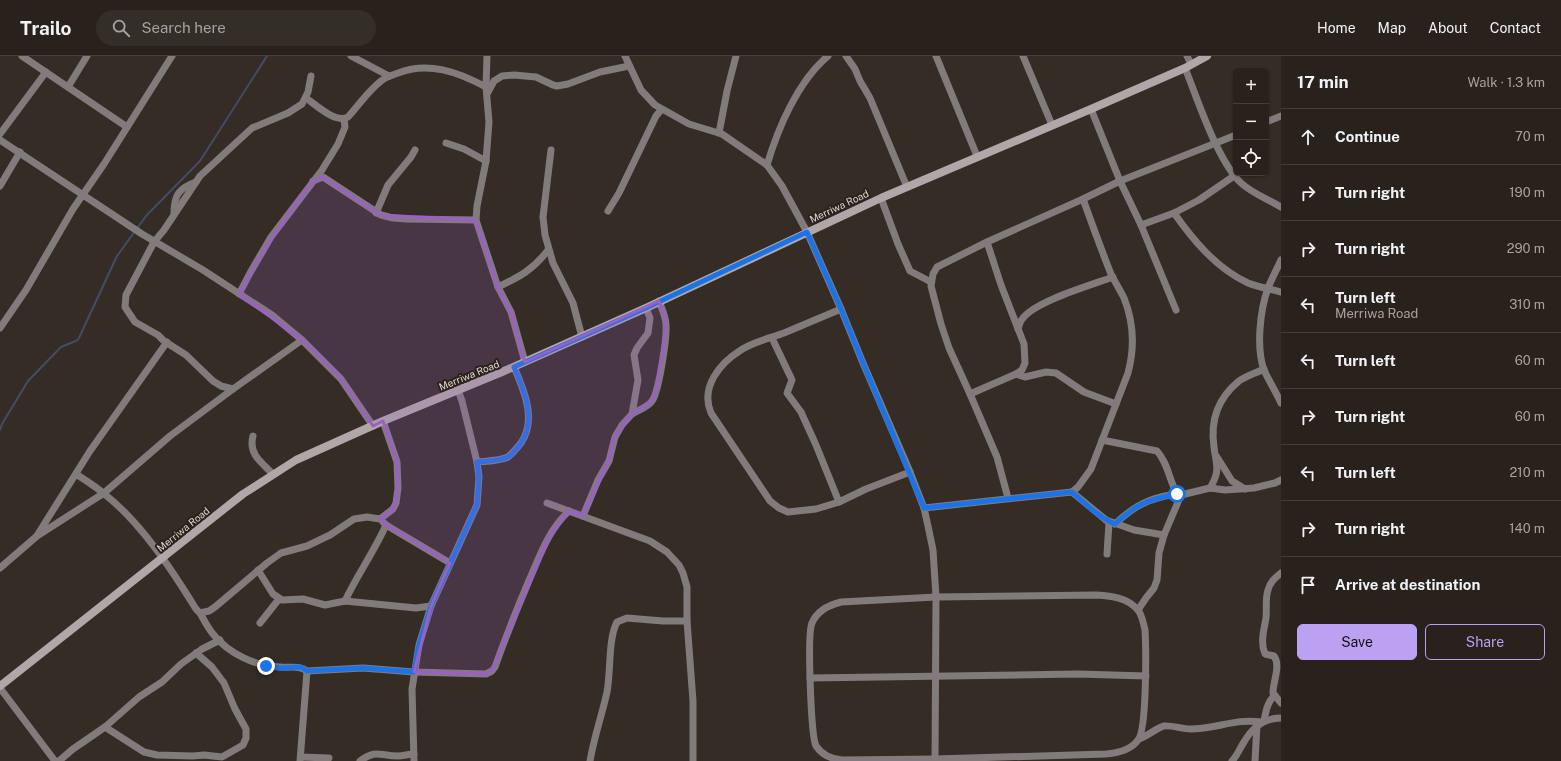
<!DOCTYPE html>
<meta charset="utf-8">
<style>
:root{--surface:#28211c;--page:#342e29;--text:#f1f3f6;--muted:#a5a3a3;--line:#443e3b;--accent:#bca0f2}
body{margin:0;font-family:"Public Sans",sans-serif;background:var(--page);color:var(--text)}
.controls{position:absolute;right:12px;top:12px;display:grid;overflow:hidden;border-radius:6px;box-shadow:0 1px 3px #0004}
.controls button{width:36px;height:36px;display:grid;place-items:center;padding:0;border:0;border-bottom:1px solid var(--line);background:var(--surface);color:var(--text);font:20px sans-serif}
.stop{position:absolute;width:12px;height:12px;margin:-9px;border:3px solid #1a73e8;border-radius:50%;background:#fff}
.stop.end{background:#1a73e8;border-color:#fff;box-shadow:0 1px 4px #0008}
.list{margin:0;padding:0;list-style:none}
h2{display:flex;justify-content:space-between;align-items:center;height:52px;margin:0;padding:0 16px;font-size:17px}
h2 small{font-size:13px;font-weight:400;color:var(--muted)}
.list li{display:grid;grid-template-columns:26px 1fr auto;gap:12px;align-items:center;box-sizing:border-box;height:56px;padding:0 16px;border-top:1px solid var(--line)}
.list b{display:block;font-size:15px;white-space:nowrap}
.list p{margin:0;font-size:13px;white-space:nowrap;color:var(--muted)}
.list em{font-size:13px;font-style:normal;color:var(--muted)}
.actions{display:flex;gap:8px;padding:12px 16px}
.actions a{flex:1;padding:9px 0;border:1px solid var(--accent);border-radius:6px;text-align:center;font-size:14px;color:var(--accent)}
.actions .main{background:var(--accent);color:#111}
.icon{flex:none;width:22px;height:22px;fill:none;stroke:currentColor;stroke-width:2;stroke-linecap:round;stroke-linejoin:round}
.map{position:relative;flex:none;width:1281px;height:705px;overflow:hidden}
header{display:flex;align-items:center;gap:24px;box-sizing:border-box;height:56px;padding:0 20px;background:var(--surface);border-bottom:1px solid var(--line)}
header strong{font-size:19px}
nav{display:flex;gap:22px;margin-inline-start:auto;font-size:14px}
.search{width:280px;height:36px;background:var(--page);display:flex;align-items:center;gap:10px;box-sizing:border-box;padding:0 14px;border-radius:22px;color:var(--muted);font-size:15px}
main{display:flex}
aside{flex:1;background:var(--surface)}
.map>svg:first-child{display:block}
</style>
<header>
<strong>Trailo</strong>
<div class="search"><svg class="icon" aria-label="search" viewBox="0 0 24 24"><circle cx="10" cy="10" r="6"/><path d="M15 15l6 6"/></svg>Search here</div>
<nav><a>Home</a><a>Map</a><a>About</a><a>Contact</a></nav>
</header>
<main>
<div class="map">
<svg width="1281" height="705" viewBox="0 0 1281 705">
<rect width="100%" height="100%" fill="#352c25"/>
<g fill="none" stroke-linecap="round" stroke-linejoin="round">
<path stroke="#434c67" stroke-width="2" d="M0 374 2 368 28 325 61 291 78 284 117 200 146 160 200 105 267 0"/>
<g stroke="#827b7c" stroke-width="7">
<path d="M22 0 127 71"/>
<path d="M351 0 389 20"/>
<path d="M487 0 486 31 489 66 486 105 477 150 476 164 498 231 511 256 525 306"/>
<path d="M625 0 641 34 655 49 689 68 722 78 767 109 782 130 807 176 841 253 863 307 910 416 924 452 928 470 933 494 936 541 935 705"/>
<path d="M846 0 855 13 860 25 870 42 907 131"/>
<path d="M936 0 977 100"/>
<path d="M1023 0 1052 69"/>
<path d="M1187 0 1191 8"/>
<path d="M1185 12C1198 44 1217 104 1241 127 1253 138 1268 143 1281 151"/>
<path d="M68 31 87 0"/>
<path d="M487 38 494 25 502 20 514 19 536 21 553 29 557 30 568 28 600 16 629 10"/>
<path d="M306 42C316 49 336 68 348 61 359 49 368 35 381 25 386 21 392 19 398 17 428 5 458 16 486 31"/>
<path d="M1091 53 1120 125 1141 169 1176 254"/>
<path d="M1266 66 1281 60"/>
<path d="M719 77 727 35 736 0"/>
<path d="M0 78 46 16"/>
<path d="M0 84 142 178 203 214 272 259 302 284 341 323 373 370"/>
<path d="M446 87 464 93 486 105"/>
<path d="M551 94 543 161 545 179 553 207 573 247 582 281"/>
<path d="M767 109C778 72 798 25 828 0"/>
<path d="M313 125 323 121 381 159 393 162 406 163 476 164"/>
<path d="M0 130 20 96"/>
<path d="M881 142 898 188 910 215 931 226"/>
<path d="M608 155 619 137 656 60 661 54"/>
<path d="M174 157C174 139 179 132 196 126"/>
<path d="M376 157 388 129 411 101 415 94"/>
<path d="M1174 157C1193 184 1217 213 1248 227 1258 231 1270 233 1281 236"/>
<path d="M1141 169 1174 157 1199 144 1234 120"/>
<path d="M1281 204C1277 213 1272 222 1268 232 1260 254 1256 292 1264 314 1269 325 1276 336 1281 347"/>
<path d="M498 231C519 221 533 214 548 194"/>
<path d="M239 238 250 217 271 181 322 114 338 88 345 71 344 63"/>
<path d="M841 253C822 261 803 269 784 277 771 282 753 286 741 294 720 307 700 331 711 357L770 445 779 452 788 456 816 453 839 446 866 433 910 416"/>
<path d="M0 272 26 234 73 153 104 108 172 0"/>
<path d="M1018 273C1019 270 1020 265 1023 262 1036 245 1091 229 1113 221"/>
<path d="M772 282 792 324 787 337 801 356 816 389 839 446"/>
<path d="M1016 318 1025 321 1046 316 1056 317 1084 336 1116 348"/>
<path d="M233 333 221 330 213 325 186 299 164 285 158 279 135 266 125 251 126 239 154 186 164 174 200 120 252 72 288 57 302 48 308 36 311 20"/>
<path d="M970 338 1016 318 1022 314 1025 307 1024 288 1001 229 987 186"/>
<path d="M632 358C639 354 648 351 652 345 659 336 667 281 666 269 666 261 662 253 659 245"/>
<path d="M253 380C248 398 262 407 273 418"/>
<path d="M1102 384 1157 395C1168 407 1169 424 1177 438"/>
<path d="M1217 401 1232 425 1245 433"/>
<path d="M477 406C486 405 500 405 508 401 513 397 517 392 521 387 537 364 524 334 514 311"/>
<path d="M76 418C85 424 95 430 103 437 140 465 172 514 196 553L200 557 209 555 215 551 267 507 281 497 307 490 330 479 354 463 367 461 380 463 393 453 396 447 398 432 397 406 383 365"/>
<path d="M1210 432C1221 414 1216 409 1214 391 1210 364 1218 342 1239 325 1246 320 1256 317 1264 313"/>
<path d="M1072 436 1106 464 1134 474 1164 479 1159 497 1157 524 1154 532 1146 542 1138 554"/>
<path d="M1008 442 997 401 970 338 949 292 941 268 931 230 933 218 937 211 987 186 1083 143 1120 125 1236 79"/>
<path d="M547 447 650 485 667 496 679 509 683 517 687 531V565L693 645V705"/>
<path d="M924 452 1072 436 1078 431 1091 413 1128 317C1135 291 1134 267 1124 242 1120 234 1115 226 1111 218 1101 193 1092 168 1083 143"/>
<path d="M583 460 598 424 609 405 615 381 622 369 632 358 638 324 634 299 637 292 648 277 650 262 646 252"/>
<path d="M1106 464 1109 467 1107 498"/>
<path d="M383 466 386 469 450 507"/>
<path d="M1115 468C1131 453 1143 445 1165 440 1171 439 1176 438 1181 439L1210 432 1225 434 1254 432 1275 427 1281 424"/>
<path d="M38 478 90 395 167 286"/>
<path d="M1164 479 1181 439"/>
<path d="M0 512 37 480 104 437 170 380 233 333 302 284"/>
<path d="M258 514 273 538 282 544 303 543 325 549 345 545 416 552 431 550"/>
<path d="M1281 517C1275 522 1270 526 1268 534 1265 543 1267 552 1266 562 1264 574 1260 586 1265 598L1274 600C1281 610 1273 625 1273 637L1281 647"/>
<path d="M1096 539C1111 540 1127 541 1138 554 1141 558 1144 569 1145 574 1146 591 1147 674 1138 684 1131 694 1118 697 1106 698L935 703 842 704C832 703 822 699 816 690 811 680 807 578 812 567 817 555 829 549 841 546L936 541Z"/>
<path d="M345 545C357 519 374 496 386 469"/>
<path d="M200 557C204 564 208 572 213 578 229 598 255 610 280 611 290 612 299 609 307 615L363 612 414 616 486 618 492 615 495 611C505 583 516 555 528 527 539 502 548 474 569 455"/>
<path d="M260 567 279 543"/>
<path d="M810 622 1078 618 1146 620"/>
<path d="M0 632 55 705"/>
<path d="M1264 665C1266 655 1267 647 1274 640"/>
<path d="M105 671 144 696 157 699 193 700 204 699 222 701 243 689 246 682V673L235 653 224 627 212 611 196 597"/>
<path d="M1139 683C1146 681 1158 671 1164 670 1172 669 1182 673 1191 673 1216 673 1236 662 1261 666"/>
<path d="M301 701 329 702"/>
<path d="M59 705 73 693 105 671 139 641 162 626 181 608 202 593 220 584"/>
<path d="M300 705 307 615"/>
<path d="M360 705C376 693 380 700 398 700 403 700 409 698 414 698"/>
<path d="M414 705 412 633 419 589 431 550 477 449 479 421 477 406 462 345 458 334"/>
<path d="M590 705C594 681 602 659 607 636 611 615 608 583 617 566L627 562 663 565H687"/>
<path d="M1232 705C1237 700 1240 692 1244 686 1252 672 1264 662 1281 662"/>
<path d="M1255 705 1257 669"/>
</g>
<path stroke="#b1a7a8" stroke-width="8" d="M0 630 243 438 296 404 383 365 502 316 646 252 881 142 1091 53 1185 12 1207 0"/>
</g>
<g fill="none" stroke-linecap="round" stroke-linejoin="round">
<path stroke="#1a73e8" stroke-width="5" d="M266 610 281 612 301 611 307 615 363 612 414 616 419 589 431 550 477 449 479 421 477 406C486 405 500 405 508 401 513 398 517 392 521 387 537 364 524 334 514 311L646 252 807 176 841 253 863 307 924 452 1072 436C1085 447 1098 461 1115 468 1138 447 1147 444 1177 438"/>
</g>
<path fill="#9960c5" fill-opacity="0.2" stroke="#9960c5" stroke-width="3" stroke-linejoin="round" d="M323 121 381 159 476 164 498 231 511 256 525 306 659 245 665 260 666 277 655 341 645 351 632 358 615 381 609 405 583 460 569 455 549 481 492 615 486 618 414 616 431 550 450 507 386 469 380 463 393 453 398 432 397 406 383 365 373 370 341 323 302 284 239 238 262 197 297 145 313 125Z"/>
<g text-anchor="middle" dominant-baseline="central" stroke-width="4" stroke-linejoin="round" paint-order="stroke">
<g font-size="10" fill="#ded9d4" stroke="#2b231b">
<text transform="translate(839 150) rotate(-25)">Merriwa Road</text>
<text transform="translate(469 319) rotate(-22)">Merriwa Road</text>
<text transform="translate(183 473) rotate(-39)">Merriwa Road</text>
</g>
</g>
</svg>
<div class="controls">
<button>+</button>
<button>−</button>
<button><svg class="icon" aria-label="locate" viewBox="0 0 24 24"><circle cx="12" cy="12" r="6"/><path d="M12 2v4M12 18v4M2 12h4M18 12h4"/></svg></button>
</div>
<div class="stop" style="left:1177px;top:438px"></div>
<div class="stop end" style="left:266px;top:610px"></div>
</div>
<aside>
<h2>17 min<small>Walk · 1.3 km</small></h2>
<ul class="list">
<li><svg class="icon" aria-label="ahead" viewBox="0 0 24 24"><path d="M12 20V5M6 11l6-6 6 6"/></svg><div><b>Continue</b></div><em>70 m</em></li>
<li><svg class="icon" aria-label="right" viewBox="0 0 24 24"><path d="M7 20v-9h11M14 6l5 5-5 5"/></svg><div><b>Turn right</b></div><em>190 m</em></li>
<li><svg class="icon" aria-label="right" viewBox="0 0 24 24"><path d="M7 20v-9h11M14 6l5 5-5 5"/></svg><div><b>Turn right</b></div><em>290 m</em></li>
<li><svg class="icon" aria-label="left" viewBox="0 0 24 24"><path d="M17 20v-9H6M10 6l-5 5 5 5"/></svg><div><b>Turn left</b><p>Merriwa Road</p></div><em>310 m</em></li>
<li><svg class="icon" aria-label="left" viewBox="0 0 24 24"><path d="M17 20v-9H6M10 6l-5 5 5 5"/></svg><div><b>Turn left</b></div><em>60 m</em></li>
<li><svg class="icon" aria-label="right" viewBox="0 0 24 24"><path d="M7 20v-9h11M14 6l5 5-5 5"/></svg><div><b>Turn right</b></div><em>60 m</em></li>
<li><svg class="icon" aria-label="left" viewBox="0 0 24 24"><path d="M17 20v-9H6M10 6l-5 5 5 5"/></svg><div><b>Turn left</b></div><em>210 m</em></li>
<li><svg class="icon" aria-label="right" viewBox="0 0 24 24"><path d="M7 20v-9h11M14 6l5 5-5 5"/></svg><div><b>Turn right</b></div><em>140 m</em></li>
<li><svg class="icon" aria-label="arrive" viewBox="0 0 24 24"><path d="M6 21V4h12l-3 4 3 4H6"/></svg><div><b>Arrive at destination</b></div></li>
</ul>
<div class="actions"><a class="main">Save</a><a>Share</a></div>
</aside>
</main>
